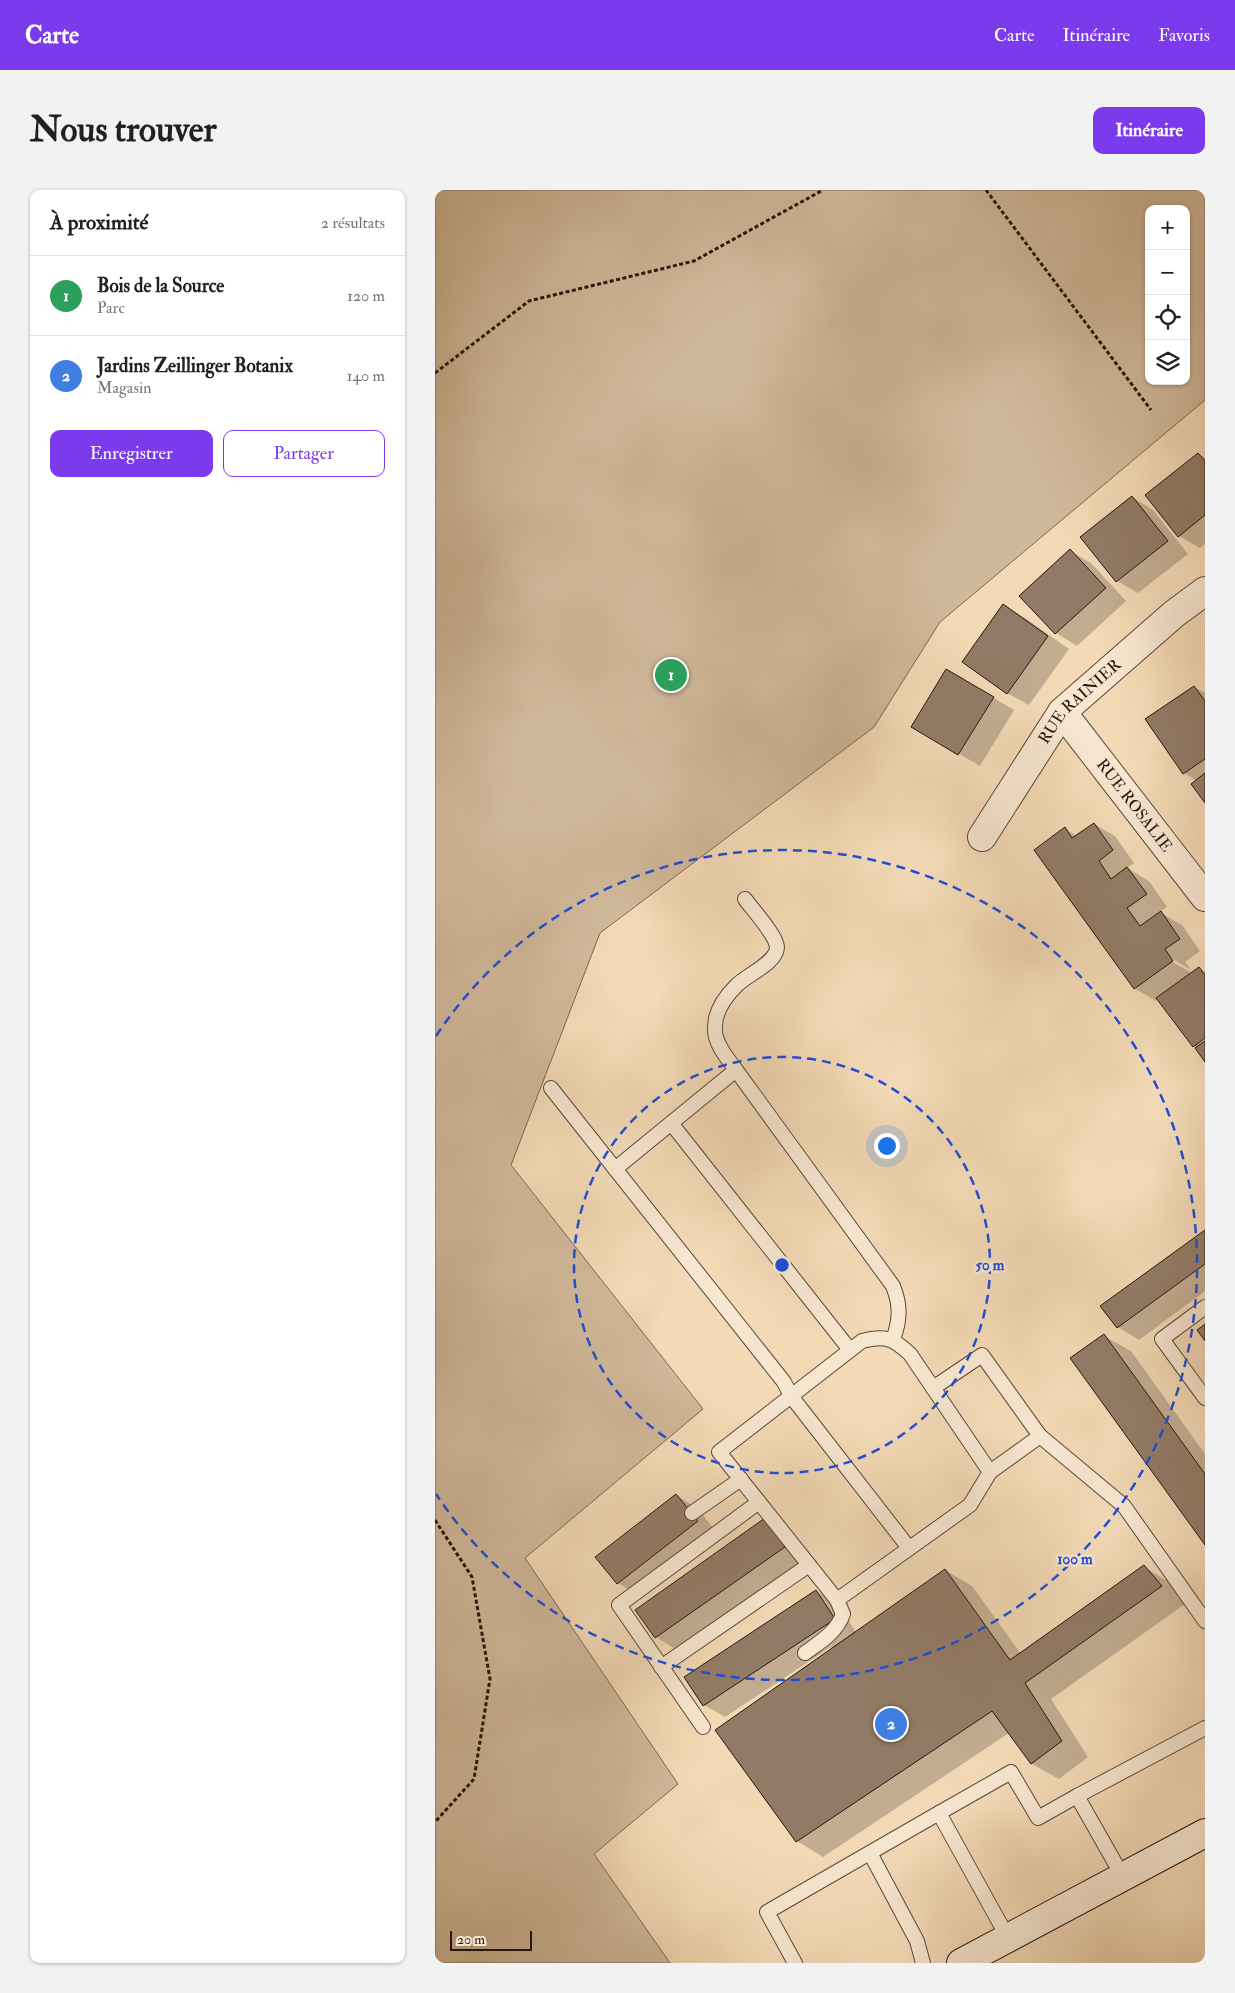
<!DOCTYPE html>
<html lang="fr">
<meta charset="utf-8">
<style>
:root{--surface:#fff;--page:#f2f2f2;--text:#202124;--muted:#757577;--line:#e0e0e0;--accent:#7c3aed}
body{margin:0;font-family:"IM FELL Double Pica",serif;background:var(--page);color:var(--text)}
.controls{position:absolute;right:15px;top:15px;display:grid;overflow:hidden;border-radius:10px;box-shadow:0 1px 4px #0004}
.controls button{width:45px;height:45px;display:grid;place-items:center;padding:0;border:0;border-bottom:1px solid var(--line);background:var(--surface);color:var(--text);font:25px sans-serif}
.scale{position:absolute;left:15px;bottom:12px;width:82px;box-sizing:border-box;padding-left:5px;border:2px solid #28160f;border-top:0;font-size:14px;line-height:18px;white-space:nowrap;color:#28160f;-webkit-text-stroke:4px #f7e6d0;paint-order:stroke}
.you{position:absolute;left:451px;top:955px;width:18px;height:18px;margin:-12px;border:4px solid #fff;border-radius:50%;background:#1a73e8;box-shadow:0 0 0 8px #1a73e833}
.badge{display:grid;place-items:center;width:32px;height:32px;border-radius:50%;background:var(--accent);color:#fff;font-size:16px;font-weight:700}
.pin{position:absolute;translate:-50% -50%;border:2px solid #fff;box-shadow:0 1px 5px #0006}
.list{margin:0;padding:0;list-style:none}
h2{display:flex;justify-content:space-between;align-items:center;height:65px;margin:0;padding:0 20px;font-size:21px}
h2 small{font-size:16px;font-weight:400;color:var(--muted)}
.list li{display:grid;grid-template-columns:32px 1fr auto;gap:15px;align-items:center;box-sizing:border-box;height:80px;padding:0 20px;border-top:1px solid var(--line)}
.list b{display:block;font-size:19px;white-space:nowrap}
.list p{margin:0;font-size:16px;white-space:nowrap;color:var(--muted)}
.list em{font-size:16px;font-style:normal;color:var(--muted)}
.actions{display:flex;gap:10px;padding:15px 20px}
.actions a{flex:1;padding:11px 0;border:1px solid var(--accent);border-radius:10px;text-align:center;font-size:18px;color:var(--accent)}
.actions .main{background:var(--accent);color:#fff}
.icon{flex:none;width:28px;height:28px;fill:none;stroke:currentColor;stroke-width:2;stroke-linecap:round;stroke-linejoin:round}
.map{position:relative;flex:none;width:770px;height:1773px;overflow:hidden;border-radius:10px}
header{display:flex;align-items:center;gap:30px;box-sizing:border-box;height:70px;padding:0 25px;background:var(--accent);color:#fff}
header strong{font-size:24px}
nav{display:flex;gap:28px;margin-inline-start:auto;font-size:18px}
.intro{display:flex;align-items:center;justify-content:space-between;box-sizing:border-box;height:120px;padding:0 30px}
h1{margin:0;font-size:35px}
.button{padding:12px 22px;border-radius:10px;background:var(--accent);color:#fff;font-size:18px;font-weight:700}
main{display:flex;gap:30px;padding:0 30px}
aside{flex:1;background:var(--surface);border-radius:10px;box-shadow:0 1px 4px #0004}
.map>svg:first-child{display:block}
</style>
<header>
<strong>Carte</strong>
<nav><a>Carte</a><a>Itinéraire</a><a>Favoris</a></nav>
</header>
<div class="intro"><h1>Nous trouver</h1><a class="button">Itinéraire</a></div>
<main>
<aside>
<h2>À proximité<small>2 résultats</small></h2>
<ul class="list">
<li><span class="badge" style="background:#2e9e5b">1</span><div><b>Bois de la Source</b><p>Parc</p></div><em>120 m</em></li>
<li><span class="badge" style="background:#3f7fe0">2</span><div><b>Jardins Zeillinger Botanix</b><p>Magasin</p></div><em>140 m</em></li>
</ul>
<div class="actions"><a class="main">Enregistrer</a><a>Partager</a></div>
</aside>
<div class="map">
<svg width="770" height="1773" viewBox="0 0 770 1773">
<rect width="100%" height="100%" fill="#f3d9b6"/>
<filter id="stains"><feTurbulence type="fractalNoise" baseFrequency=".004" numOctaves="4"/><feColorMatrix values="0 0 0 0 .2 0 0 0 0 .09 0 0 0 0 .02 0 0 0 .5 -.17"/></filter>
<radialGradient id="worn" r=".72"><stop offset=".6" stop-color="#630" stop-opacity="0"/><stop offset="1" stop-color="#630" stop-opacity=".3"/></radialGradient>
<path fill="#d0b89a" stroke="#7c6754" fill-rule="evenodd" d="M0 0H770V210L505 432 439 537 165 743 76 975 268 1219 90 1368 243 1594 159 1664 235 1773H0ZM714 19H751V191H714Z"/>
<g fill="#0003">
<path d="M764 264 770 268V354L765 358 744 346Z"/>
<path d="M697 307 718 320 753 364 703 403 682 391Z"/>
<path d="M635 361 656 373 691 411 642 456 621 443 586 406Z"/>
<path d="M569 416 590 428 634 459 594 515 572 503Z"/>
<path d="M512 480 579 520 545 576 478 537Z"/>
<path d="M759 497 770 503V611L762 591 749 583Z"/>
<path d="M659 634 680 646 699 673 692 678 714 691 732 717 724 722 747 735 765 761 750 772 756 780 734 767 732 769 757 783 764 778 770 782V870L723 809 721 811 699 798 630 639 642 646Z"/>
<path d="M770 1041V1101L704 1150 683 1137Z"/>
<path d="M669 1146 696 1161 770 1264V1353Z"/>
<path d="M241 1305 262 1318 283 1344 204 1406 183 1393 162 1367Z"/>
<path d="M330 1330 371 1370 242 1460 221 1447Z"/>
<path d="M709 1377 736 1393 753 1412 616 1509 653 1567 624 1589 597 1574 574 1543 388 1667 362 1651 397 1459 396 1457 290 1527 269 1515 381 1401 402 1413 421 1442 510 1380 537 1396 586 1464Z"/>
</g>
<g fill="#927b66" stroke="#28160f">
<path d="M763 263 770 271V325L743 347 710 305Z"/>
<path d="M697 306 733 351 681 392 645 347Z"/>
<path d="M635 359 671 398 620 444 584 406Z"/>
<path d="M568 414 613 446 572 504 527 472Z"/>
<path d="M511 479 559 507 523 565 476 537Z"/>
<path d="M759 496 770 511V569L748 584 710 529Z"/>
<path d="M770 583V613L756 594Z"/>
<path d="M659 633 678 660 664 671 676 689 692 677 712 704 692 718 705 736 726 721 745 749 730 759 738 771 699 799 599 660 630 637 637 648Z"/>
<path d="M764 777 770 785V848L758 857 721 808Z"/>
<path d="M770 851V872L760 858Z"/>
<path d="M770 1040V1074L682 1138 665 1116Z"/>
<path d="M770 1134V1151L762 1140Z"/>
<path d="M669 1144 770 1284V1355L635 1168Z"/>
<path d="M241 1304 263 1331 182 1394 160 1367Z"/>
<path d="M330 1328 350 1357 220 1448 200 1420Z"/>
<path d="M709 1375 727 1396 590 1493 627 1551 596 1574 557 1521 361 1652 280 1540 510 1379 575 1470Z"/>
<path d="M381 1400 400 1429 268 1516 249 1487Z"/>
</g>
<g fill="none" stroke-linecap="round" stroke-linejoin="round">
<defs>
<g id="lane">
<path d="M310 709C318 720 341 745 342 757 342 773 311 785 301 796 292 805 284 816 281 828 280 835 279 841 281 847 284 859 293 869 301 880L458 1096C466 1116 465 1130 458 1150"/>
<path d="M116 898 349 1192 356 1206 474 1358"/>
<path d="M236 933 415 1160"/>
<path d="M180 979 301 880"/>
<path d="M770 1117 727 1149 770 1208"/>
<path d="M498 1198 547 1165 605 1246 689 1316 770 1431"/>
<path d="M555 1282 475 1164C458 1148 449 1145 427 1151L284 1262 402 1410 535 1315 555 1282 605 1246"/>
<path d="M257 1323 306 1289"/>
<path d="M370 1463C385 1452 402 1442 408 1424L402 1410"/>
<path d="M226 1477 374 1375"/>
<path d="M268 1537 184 1415 324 1312"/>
<path d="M435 1663 482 1751 488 1773"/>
<path d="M688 1687 642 1606 770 1538"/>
<path d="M573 1748 504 1623 576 1582 603 1628 642 1606"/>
<path d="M360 1773 332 1722 504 1623"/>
</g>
<g id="street">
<path id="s1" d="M627 522 770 707"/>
<path id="s2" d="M547 647 627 522 739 424 770 401"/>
</g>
<path id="secondary" d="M526 1773 770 1643"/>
</defs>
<use href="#lane" stroke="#5b4739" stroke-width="16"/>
<use href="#street" stroke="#5b4739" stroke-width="30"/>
<use href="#secondary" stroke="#28160f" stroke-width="30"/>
<g stroke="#28160f" stroke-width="3" stroke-dasharray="4 2.5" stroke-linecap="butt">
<path d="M551 0 716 220"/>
<path d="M0 183 94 111 259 71 388 0"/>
<path d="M0 1330 37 1387 55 1489 39 1589 0 1632"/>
</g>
<use href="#lane" stroke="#f7e6d0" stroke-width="14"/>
<use href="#street" stroke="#f7e6d0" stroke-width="28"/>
<use href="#secondary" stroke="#f7e6d0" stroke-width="28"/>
</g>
<g fill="none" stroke="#1d4ed8" stroke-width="2.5" stroke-dasharray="9 6">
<circle cx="347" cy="1075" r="208"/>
<path d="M1 846A415 415 0 1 1 1 1304"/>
</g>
<g text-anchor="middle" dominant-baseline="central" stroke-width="5" stroke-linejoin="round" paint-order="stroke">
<g font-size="16" fill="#28160f" stroke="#f7e6d0">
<text stroke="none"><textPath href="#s2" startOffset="168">RUE RAINIER</textPath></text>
<text stroke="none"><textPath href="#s1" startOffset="118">RUE ROSALIE</textPath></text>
</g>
</g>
<circle cx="347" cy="1075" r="8" fill="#1d4ed8" stroke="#f7e6d0" stroke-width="2.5"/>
<g font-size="15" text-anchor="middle" font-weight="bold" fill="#1d4ed8" stroke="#f7e6d0" stroke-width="5" stroke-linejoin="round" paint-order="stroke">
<text x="555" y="1080">50 m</text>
<text x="640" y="1374">100 m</text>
</g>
<rect width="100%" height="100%" filter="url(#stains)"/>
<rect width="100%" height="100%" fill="url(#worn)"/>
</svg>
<div class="controls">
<button>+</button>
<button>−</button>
<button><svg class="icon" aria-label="locate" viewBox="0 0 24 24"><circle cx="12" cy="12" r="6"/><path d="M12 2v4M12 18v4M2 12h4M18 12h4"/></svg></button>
<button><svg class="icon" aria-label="layers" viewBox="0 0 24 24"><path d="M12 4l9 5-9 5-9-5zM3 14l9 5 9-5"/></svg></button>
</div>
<div class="scale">20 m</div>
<div class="you"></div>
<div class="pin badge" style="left:236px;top:485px;background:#2e9e5b">1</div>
<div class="pin badge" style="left:456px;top:1534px;background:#3f7fe0">2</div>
</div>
</main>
